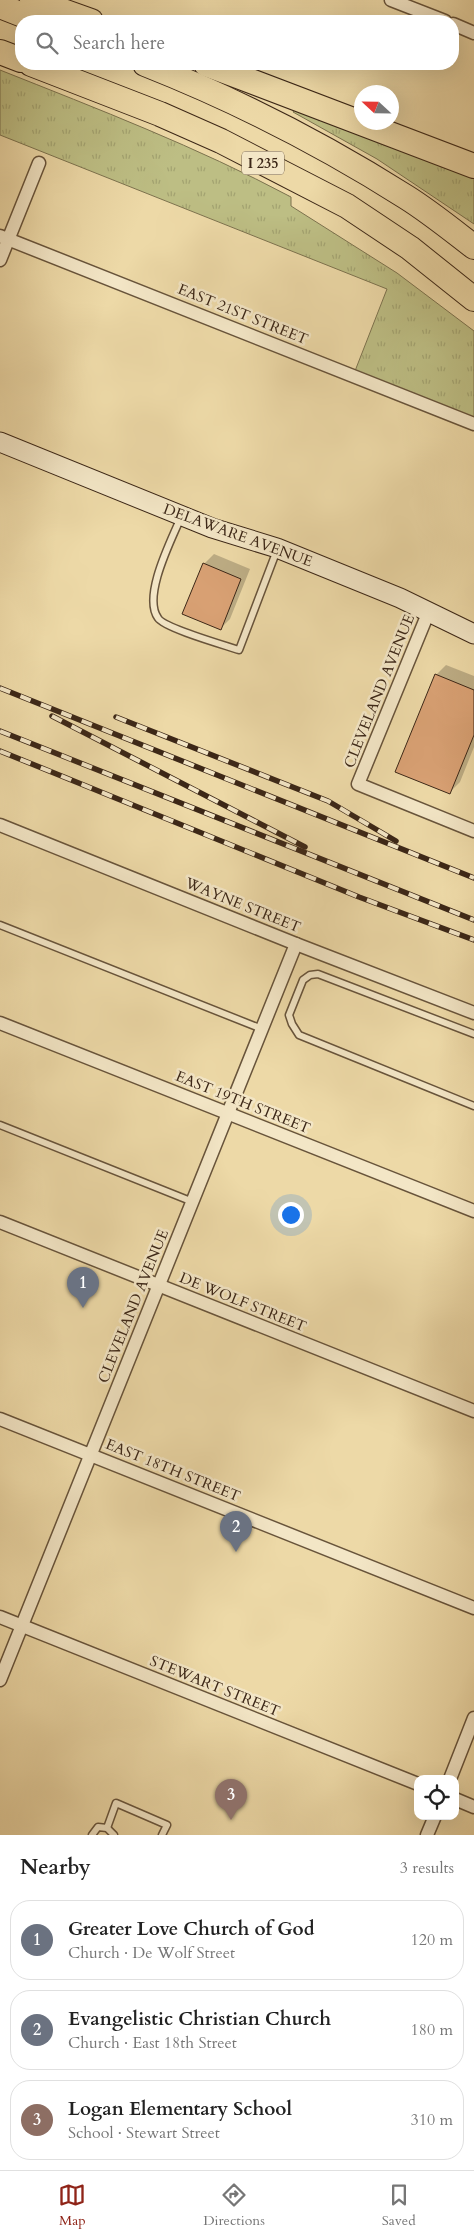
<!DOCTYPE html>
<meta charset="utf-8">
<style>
:root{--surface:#fff;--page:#f2f2f2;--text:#222;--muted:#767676;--line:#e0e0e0;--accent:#8f2418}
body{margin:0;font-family:Cardo,serif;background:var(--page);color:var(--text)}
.controls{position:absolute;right:15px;bottom:15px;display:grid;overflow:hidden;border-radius:10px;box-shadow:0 5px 20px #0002}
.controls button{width:45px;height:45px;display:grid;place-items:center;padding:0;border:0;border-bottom:1px solid var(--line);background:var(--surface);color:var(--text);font:25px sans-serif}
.compass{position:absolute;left:354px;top:85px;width:45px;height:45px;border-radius:50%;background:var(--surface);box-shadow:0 5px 20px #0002;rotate:292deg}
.you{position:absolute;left:290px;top:1214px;width:18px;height:18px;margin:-12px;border:4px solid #fff;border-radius:50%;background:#1a73e8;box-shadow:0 0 0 8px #1a73e833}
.badge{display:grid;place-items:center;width:32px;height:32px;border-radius:50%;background:var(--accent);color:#fff;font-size:16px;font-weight:700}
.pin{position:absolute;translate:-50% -41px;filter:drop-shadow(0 1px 2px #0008)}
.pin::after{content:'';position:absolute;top:26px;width:18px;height:15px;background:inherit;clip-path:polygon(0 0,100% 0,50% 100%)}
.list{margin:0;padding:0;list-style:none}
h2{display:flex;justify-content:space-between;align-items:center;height:65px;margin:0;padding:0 20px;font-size:21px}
h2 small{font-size:16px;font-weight:400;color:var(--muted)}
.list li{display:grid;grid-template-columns:32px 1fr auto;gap:15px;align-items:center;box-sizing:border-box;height:80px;margin:0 10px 10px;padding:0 10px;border:1px solid var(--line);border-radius:20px}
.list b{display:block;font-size:19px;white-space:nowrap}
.list p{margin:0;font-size:16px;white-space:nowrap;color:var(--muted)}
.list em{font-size:16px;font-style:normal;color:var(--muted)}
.icon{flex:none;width:28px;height:28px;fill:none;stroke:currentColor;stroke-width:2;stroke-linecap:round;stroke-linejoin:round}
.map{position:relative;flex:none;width:474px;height:1835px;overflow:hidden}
.search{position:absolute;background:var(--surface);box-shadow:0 5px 20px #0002;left:15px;right:15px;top:15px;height:55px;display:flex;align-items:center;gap:12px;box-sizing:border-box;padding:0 18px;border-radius:20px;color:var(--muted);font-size:19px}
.sheet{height:335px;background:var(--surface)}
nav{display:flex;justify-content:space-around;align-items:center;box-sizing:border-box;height:70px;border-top:1px solid var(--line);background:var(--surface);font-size:14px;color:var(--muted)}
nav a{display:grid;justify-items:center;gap:2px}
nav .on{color:var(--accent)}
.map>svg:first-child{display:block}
</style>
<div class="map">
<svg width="474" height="1835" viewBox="0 0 474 1835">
<defs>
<pattern id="grass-tufts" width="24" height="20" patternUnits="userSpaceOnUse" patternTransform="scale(1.25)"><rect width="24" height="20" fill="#bdbe84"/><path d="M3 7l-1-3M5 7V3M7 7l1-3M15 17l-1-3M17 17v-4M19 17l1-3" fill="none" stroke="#a3a371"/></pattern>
</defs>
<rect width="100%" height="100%" fill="#edd9a7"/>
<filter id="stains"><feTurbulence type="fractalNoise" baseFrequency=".004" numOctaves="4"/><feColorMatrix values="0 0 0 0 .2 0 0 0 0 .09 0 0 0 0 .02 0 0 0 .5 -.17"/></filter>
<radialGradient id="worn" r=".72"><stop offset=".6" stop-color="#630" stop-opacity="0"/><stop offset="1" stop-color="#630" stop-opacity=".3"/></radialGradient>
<g fill="url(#grass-tufts)" stroke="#7c724e">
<path d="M0 70C98 109 197 147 291 197V206L397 273 474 331V419L355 371 387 289 0 135Z"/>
<path d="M295 109 474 177V224L377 159 293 112Z"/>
</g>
<g fill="#0003">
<path d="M214 554 250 569 230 619 220 629 204 564Z"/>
<path d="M446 665 474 676V747L460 782 450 792 436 675Z"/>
</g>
<g fill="#d9a174" stroke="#3c2717">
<path d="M203 563 241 579 221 630 182 614Z"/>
<path d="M435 674 474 690V735L450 794 395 772Z"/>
</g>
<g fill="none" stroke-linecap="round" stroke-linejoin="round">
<defs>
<g id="service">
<path d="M181 517C172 539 142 596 158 618 164 628 224 645 239 650L277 550"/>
<path d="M0 925 262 1029"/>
<path d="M474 1034 318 974 310 975 303 980 289 1015 292 1024 299 1035 474 1106"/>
<path d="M0 1125 193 1202"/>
<path d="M107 1828 116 1803 167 1825 162 1835"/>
<path d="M92 1835 98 1827 107 1828 114 1835"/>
</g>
<g id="minor">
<path d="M391 0 445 21"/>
<path d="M453 24 474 33"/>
<path d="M0 236 474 424"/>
<path d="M0 260 39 163"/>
<path d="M429 611 358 784 474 831"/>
<path d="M0 825 296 944 474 1013"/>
<path d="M0 1023 474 1211"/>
<path d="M0 1222 474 1411"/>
<path d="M0 1419 474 1608"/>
<path d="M0 1617 418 1784"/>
<path d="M0 1680 296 944"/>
<path d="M450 1779 474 1718"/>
<path d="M455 1799 474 1807"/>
<path d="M427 1835 435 1816"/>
</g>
<path id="secondary" d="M0 442 212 528 277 548 400 598 474 634"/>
<g id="motorway">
<path d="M32 0 91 21"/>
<path d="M0 6 38 21"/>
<path d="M0 52 21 60"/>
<path d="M31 64 160 114 221 141 347 206 410 248 474 299"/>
<path d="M145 64C236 100 324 145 406 197 430 212 452 230 474 247"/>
<path d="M206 64 474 166"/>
</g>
</defs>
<use href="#service" stroke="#68543b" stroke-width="9"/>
<use href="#minor" stroke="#68543b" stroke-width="15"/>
<use href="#secondary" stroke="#3c2717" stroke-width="21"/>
<use href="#motorway" stroke="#3c2717" stroke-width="26"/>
<use href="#service" stroke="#f3e6c6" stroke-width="6"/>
<use href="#minor" stroke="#f3e6c6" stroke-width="12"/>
<use href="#secondary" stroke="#f3e6c6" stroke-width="19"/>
<use href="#motorway" stroke="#edd9a7" stroke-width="24"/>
<defs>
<g id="rail">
<path d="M0 688 474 878"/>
<path d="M52 716 305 847"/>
<path d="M116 717 328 801 396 841"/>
<path d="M0 731 474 920"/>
<path d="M0 751 359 897 474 940"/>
</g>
</defs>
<use href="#rail" stroke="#3c2717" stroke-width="5.5"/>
<use href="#rail" stroke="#f3e6c6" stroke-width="4" stroke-dasharray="11" stroke-linecap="butt"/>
</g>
<g text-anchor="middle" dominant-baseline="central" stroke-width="5" stroke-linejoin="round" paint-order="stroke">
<rect fill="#f3e6c6" stroke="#73604c" stroke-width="1" x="242" y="151.5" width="42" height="23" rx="4"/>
<g font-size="14" font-weight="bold" fill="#3c2717">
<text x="263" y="163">I 235</text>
</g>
<g font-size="15" fill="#3c2717" stroke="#f3e6c6">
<text transform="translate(243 314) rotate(22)">EAST 21ST STREET</text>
<text transform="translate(238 535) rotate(20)">DELAWARE AVENUE</text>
<text transform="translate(379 691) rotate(-68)">CLEVELAND AVENUE</text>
<text transform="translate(243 905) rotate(22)">WAYNE STREET</text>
<text transform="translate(243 1102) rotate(22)">EAST 19TH STREET</text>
<text transform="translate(243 1302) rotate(22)">DE WOLF STREET</text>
<text transform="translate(133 1306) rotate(-68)">CLEVELAND AVENUE</text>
<text transform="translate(173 1470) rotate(22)">EAST 18TH STREET</text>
<text transform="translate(215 1686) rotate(22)">STEWART STREET</text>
</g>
</g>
<rect width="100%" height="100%" filter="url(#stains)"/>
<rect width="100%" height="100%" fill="url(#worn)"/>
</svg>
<div class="controls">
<button><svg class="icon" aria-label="locate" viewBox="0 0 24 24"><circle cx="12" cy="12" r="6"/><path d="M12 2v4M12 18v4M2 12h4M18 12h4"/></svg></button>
</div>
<svg class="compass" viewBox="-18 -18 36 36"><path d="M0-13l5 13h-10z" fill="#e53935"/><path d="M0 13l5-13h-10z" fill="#767676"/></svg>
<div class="you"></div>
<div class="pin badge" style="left:83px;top:1308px;background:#6b7280">1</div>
<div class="pin badge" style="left:236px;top:1552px;background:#6b7280">2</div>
<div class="pin badge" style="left:231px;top:1820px;background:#8d6e63">3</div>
<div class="search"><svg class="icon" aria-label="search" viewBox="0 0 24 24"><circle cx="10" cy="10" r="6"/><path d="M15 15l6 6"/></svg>Search here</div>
</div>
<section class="sheet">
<h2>Nearby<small>3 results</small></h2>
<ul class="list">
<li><span class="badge" style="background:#6b7280">1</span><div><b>Greater Love Church of God</b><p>Church · De Wolf Street</p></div><em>120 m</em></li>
<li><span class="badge" style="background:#6b7280">2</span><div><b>Evangelistic Christian Church</b><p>Church · East 18th Street</p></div><em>180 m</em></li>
<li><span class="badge" style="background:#8d6e63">3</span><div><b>Logan Elementary School</b><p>School · Stewart Street</p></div><em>310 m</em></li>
</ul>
</section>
<nav>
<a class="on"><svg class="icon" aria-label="map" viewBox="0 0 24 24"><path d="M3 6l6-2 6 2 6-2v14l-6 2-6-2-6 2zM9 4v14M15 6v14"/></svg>Map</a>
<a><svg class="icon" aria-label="directions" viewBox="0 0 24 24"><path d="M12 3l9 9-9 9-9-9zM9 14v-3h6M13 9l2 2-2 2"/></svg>Directions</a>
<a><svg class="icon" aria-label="saved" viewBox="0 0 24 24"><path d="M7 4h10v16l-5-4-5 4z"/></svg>Saved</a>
</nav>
